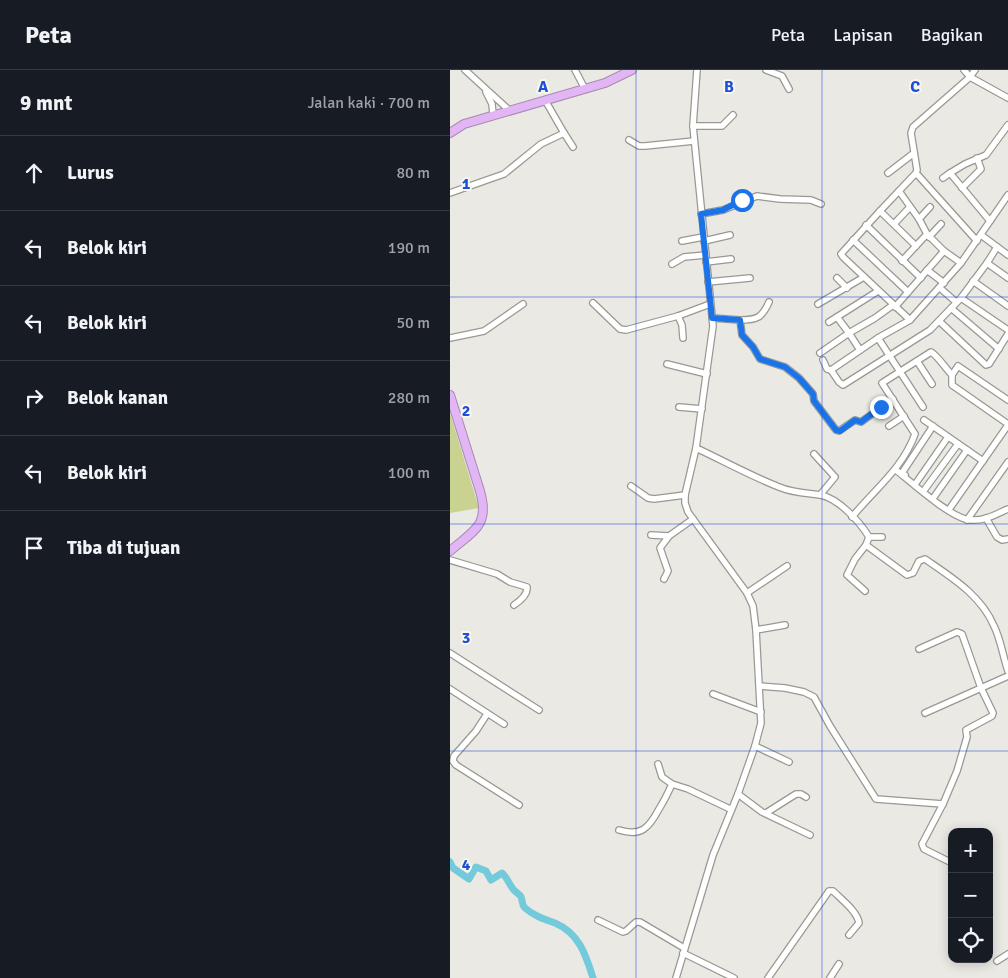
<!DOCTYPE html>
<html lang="id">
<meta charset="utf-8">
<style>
:root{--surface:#171b24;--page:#20242c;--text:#f1f3f6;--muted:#9ea1a6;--line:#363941}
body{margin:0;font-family:Signika,sans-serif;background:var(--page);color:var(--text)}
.controls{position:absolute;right:15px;bottom:15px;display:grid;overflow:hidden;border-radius:10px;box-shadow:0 2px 12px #0003}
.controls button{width:45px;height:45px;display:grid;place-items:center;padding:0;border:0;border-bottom:1px solid var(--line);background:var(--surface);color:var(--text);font:25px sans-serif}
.stop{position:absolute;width:15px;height:15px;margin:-11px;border:4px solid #1a73e8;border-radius:50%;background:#fff}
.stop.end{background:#1a73e8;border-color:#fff;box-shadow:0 1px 5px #0008}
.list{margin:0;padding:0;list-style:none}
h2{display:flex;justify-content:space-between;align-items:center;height:65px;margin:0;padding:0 20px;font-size:21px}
h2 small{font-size:16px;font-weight:400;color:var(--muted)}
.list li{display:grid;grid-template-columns:32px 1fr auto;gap:15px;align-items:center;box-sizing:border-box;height:75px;padding:0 20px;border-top:1px solid var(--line)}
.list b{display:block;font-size:19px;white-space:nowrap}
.list em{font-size:16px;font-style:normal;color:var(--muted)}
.icon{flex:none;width:28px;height:28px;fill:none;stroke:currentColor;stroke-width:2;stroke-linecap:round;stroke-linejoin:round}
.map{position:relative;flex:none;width:558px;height:908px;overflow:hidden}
header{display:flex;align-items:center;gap:30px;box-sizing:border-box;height:70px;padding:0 25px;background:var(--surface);border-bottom:1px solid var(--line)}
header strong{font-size:24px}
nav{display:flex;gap:28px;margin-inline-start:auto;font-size:18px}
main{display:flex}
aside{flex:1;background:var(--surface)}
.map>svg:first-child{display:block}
</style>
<header>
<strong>Peta</strong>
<nav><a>Peta</a><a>Lapisan</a><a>Bagikan</a></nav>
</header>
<main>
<aside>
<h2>9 mnt<small>Jalan kaki · 700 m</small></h2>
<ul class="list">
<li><svg class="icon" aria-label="ahead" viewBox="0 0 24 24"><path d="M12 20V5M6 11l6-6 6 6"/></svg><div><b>Lurus</b></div><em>80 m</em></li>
<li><svg class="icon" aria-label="left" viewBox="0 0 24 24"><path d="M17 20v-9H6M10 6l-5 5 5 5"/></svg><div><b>Belok kiri</b></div><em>190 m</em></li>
<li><svg class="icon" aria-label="left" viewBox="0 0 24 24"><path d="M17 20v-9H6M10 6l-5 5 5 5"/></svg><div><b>Belok kiri</b></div><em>50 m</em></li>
<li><svg class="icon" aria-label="right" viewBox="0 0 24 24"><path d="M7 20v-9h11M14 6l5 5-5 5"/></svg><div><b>Belok kanan</b></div><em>280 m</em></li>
<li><svg class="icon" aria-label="left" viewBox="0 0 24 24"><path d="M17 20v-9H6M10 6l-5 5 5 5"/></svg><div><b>Belok kiri</b></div><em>100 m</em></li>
<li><svg class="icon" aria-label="arrive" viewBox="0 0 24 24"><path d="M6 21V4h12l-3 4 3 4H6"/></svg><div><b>Tiba di tujuan</b></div></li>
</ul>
</aside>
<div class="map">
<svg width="558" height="908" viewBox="0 0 558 908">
<rect width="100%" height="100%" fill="#eae9e3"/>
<path fill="#c9d291" d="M0 343 29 438 0 443Z"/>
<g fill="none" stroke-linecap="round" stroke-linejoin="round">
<path stroke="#73cada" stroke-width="7" d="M0 792 3 798 19 809 26 797 36 801 41 810 52 803C57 807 59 814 63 819 65 822 70 824 71 827 73 831 71 834 75 838 84 846 94 849 105 853 129 863 136 885 143 908"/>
<defs>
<g id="minor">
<path d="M15 0 59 40"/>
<path d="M125 0 135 19"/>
<path d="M316 0 332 6 339 19"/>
<path d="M514 0 520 7 558 28"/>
<path d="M36 22 42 34 43 45"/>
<path d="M243 56H272L283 45"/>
<path d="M114 63 123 77"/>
<path d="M179 70 189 76H195L244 71"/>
<path d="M438 103 464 83"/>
<path d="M466 103 527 171"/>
<path d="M493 108 500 103"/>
<path d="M512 118 531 99 527 88"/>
<path d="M449 121 469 149 477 164 494 181"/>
<path d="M0 123 54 104 91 74 114 63 95 30"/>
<path d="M430 141 466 176"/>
<path d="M251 144 273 140 307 126 330 129 361 130 371 134"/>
<path d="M469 149 480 137"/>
<path d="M540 151 500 103 515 94 536 85 558 55"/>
<path d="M444 154 460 137"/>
<path d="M416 155 471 208"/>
<path d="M531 165 558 185"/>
<path d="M479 167 491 154"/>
<path d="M403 170 458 222"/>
<path d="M232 171 253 167"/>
<path d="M254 171 280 165"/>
<path d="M547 177 537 193 511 228 480 260 393 315 389 312 381 300 428 268 460 250 511 193 558 125"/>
<path d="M452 191 477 164"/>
<path d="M256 192 281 189"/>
<path d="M537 193 558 208"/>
<path d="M222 194 234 187 256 185"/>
<path d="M477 200 494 213"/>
<path d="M387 208 397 218"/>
<path d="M523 211 558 236"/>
<path d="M258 212 300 208"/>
<path d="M490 218 506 232"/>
<path d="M511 228 558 260"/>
<path d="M143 233 170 259 176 260 228 246 260 234"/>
<path d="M368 234 414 207"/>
<path d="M445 237 494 181 511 193"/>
<path d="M501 238 549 279"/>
<path d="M228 246 232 255 233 268"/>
<path d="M262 248 290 250 292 265 303 277 310 289 335 297 349 308 363 324 364 331 386 360 389 361 405 350 411 352 443 329"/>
<path d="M290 250C307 250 312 248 319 232"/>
<path d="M460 250 393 187 391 184 430 141 466 103 467 100 461 63 463 57 520 7 525 0"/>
<path d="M489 251 536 295 539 294 558 264"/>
<path d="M379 252 428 221"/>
<path d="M0 268 34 261 73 234"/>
<path d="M428 268 473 337"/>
<path d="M410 280 399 263 425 248 443 235"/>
<path d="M370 283 399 263 387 247"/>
<path d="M373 290 377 299 381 300"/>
<path d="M467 291 482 314"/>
<path d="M217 294 257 304"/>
<path d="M558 330 508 296 502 305V315L558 354"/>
<path d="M229 337 252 339"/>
<path d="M474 350 533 391"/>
<path d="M439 356 454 346"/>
<path d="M246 378C274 391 301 406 329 417 343 423 357 423 371 425 389 429 410 452 419 467L416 475 457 505 463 503 469 491 475 489C501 507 531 525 544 556 551 570 553 587 558 601"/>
<path d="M364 384 385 407 370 425"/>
<path d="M446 400C461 412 503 450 521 450 535 451 546 444 558 439"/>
<path d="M455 405 452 403 483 356"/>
<path d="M466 413 498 367"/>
<path d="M181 416 198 428 204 429 235 425"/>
<path d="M475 419 508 374"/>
<path d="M484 427 517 380"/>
<path d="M500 438 558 355"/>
<path d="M402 447C424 420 453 398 465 364L432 313 481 282C487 285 496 299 502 305"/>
<path d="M536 448 547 467 552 470 558 469"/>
<path d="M517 450 558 392"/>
<path d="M201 465 219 466 243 449"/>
<path d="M419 467H432"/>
<path d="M0 490 47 504 60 512 77 517C78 525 70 531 64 535"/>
<path d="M214 509 218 501 210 478 219 466"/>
<path d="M415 521 397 505 405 489 416 475"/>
<path d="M297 523 337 496"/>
<path d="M306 560 335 555"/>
<path d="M469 579 507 562 512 564 531 618 543 643 542 646 516 660 517 667 507 701 493 734 472 774 474 779 502 793"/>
<path d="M0 583 89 640"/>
<path d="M310 616 335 618 354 622 364 627 380 656 426 729 493 734"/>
<path d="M0 619 54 654"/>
<path d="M263 624 311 642"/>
<path d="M475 643 558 606"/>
<path d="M37 644 26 661 4 686 3 691 6 695 69 735"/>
<path d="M305 676 339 692"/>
<path d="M208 694 212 707 222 714"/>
<path d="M288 724 312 742 360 765"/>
<path d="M316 743 346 724H351L356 727"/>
<path d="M169 760C191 767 199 758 209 739 214 731 218 723 222 714L238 719 280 739"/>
<path d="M148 850 173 862 176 861 186 852H190L234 878"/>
<path d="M233 883 284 908"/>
<path d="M547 891 558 884"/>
<path d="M226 908 263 785 288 724 305 676 311 653 306 560 303 536 297 523 238 442 235 433V425L246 378 263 256 243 56 247 0"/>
<path d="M318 908 379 821H383C392 830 407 841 409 853L399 865"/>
<path d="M380 908 389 894"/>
</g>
<g id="highway">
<path d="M0 63 14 54 155 13 182 0"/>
<path d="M0 325 30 421C40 456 24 460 0 481"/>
</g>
</defs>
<use href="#minor" stroke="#999892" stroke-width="8"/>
<use href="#highway" stroke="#a68ab2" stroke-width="10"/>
<use href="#minor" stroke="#fff" stroke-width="5.5"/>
<use href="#highway" stroke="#e2b6f5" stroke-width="8"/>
</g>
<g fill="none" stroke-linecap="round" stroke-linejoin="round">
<path stroke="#1a73e8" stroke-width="6" d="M292 130 273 140 251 144 262 248 290 250 292 265 303 277 310 289 335 297 349 308 363 324 364 331 386 360 390 361 405 350 411 352 431 337"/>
</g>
<path fill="none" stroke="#1d4ed8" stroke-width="1" stroke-opacity="0.55" d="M186 0V908M372 0V908M0 227H558M0 454H558M0 681H558"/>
<g font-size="16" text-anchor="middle" font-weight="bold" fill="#1d4ed8" stroke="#f8f6f0" stroke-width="4" stroke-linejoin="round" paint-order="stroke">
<text x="93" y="22">A</text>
<text x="279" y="22">B</text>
<text x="465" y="22">C</text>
<text x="16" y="119">1</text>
<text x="16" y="346">2</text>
<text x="16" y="573">3</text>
<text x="16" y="800">4</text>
</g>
</svg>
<div class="controls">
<button>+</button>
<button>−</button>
<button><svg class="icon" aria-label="locate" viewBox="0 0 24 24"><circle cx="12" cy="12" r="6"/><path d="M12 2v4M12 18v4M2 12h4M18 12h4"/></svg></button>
</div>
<div class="stop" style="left:292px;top:130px"></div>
<div class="stop end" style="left:431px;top:337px"></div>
</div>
</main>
